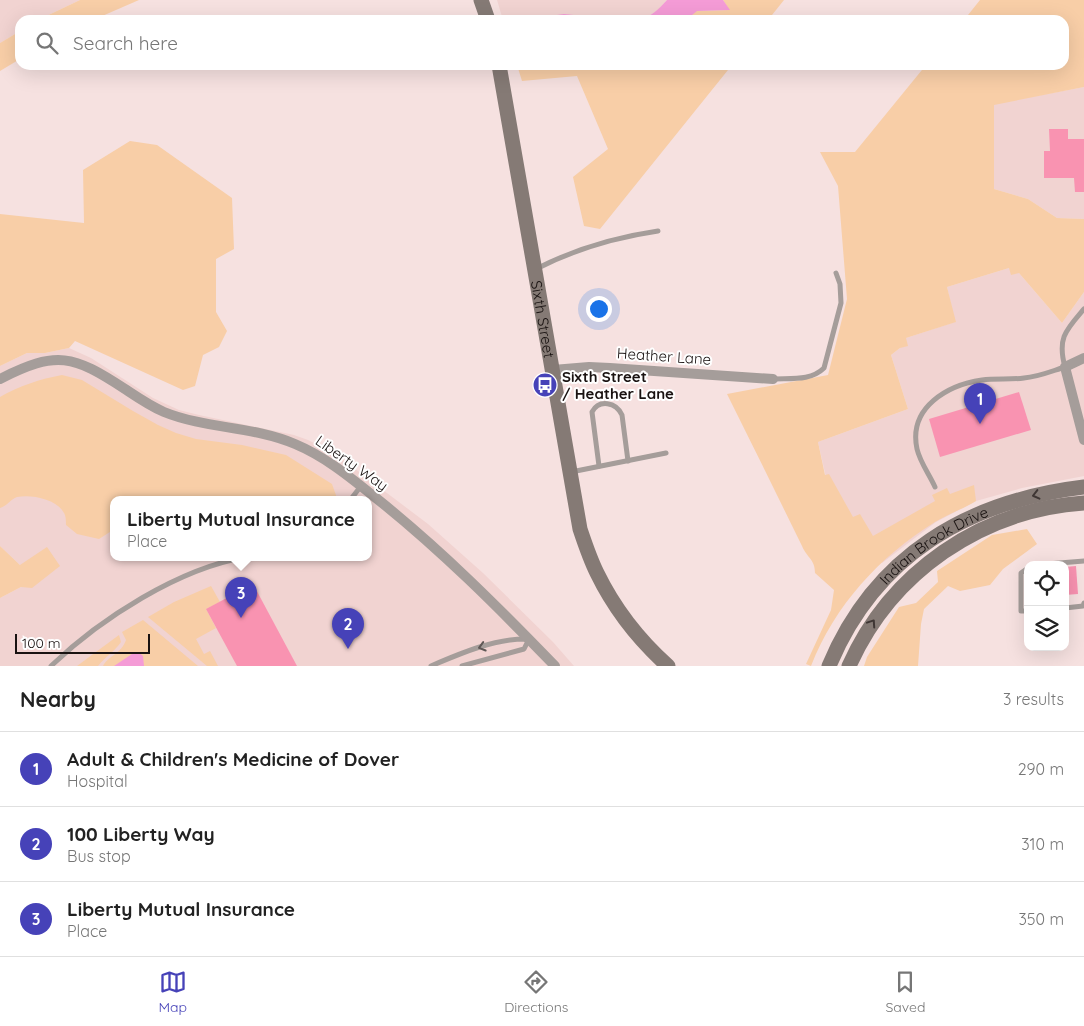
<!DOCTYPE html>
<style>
:root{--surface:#fff;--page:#f6f6f6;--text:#222;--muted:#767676;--line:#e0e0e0;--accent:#4642b8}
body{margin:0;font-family:Quicksand,sans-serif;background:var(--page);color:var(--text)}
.controls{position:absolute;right:15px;bottom:15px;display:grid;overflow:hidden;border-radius:10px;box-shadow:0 5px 20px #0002}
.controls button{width:45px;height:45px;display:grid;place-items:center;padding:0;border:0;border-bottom:1px solid var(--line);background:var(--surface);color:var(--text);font:25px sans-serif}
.scale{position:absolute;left:15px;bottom:12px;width:135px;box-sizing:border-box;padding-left:5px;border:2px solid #191211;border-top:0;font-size:14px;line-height:18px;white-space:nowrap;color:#191211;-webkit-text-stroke:4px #fff;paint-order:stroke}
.you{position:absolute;left:598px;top:308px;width:18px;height:18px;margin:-12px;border:4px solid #fff;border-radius:50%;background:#1a73e8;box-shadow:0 0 0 8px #1a73e833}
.badge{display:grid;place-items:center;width:32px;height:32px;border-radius:50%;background:var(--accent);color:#fff;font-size:16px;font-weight:700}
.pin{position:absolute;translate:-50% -41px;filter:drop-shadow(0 1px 2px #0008)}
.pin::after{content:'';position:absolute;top:26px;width:18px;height:15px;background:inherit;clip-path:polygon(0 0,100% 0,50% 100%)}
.popup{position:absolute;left:110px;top:496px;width:262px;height:65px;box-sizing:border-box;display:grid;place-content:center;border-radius:10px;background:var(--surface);filter:drop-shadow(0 1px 4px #0005);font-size:16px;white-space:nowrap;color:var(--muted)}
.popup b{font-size:19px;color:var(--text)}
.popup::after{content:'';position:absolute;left:50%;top:100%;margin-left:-10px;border:10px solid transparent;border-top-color:var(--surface)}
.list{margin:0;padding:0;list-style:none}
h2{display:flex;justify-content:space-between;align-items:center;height:65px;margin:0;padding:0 20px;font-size:21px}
h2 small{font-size:16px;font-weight:400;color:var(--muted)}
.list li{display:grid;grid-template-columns:32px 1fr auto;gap:15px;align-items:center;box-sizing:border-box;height:75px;padding:0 20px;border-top:1px solid var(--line)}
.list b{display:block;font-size:19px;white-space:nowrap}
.list p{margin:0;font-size:16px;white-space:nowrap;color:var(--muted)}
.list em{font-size:16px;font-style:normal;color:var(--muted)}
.icon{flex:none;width:28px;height:28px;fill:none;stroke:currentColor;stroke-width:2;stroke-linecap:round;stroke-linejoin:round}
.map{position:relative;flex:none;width:1084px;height:666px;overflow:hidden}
.search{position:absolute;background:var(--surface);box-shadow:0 5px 20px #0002;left:15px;right:15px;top:15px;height:55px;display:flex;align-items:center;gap:12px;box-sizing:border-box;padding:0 18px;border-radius:15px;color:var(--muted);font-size:19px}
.sheet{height:290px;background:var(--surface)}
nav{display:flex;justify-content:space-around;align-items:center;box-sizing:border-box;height:70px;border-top:1px solid var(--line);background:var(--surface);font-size:14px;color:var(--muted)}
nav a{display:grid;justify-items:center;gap:2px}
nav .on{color:var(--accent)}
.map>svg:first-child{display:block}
</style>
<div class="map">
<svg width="1084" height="666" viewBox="0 0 1084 666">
<rect width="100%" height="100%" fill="#f6e1e0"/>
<g fill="#f1d3d1" fill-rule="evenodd">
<path d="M0 0H80L38 20H20V31L0 43Z"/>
<path d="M497 0H667L659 9 646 18 638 20H600L583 16 543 17 535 20H503Z"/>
<path d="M1084 87V219L1057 218 1028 199 994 189V104Z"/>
<path d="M1009 268 1019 273 1062 323 1084 292V476L1022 488 976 501 936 522 882 563 835 517 818 442 908 409 891 355 900 348 906 338 955 322 947 287Z"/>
<path d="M69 348 91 358 153 398 179 410 199 415 294 435 308 440 334 453 428 524 483 573 553 642 574 666H0V598L21 587 20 565 0 546V366L27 353H45ZM114 499H368V557H114Z"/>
</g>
<g fill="#f8cea7">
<path d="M80 0H139L93 20H38Z"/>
<path d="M723 0H784L768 20H686L696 11 729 10Z"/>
<path d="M980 0H1084V87L994 105V189L1028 199 1057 218 1084 219V292L1062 323 1019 273 1011 275 1009 268 947 287 956 322 906 338 908 346 900 348 891 355 908 409 818 442 825 475 829 474 853 517 860 514 873 536 935 501 932 495 947 488 950 494 974 485 976 501C963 509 948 514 935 522 879 557 835 605 811 666L806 664 831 610 834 590 815 573C815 559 807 558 802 546 777 495 752 444 727 394L828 375 847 299 838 186 820 152H855L926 65H1064V20H964Z"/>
<path d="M20 31V59L0 71V43Z"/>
<path d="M517 65H732L600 229 584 226 573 177 608 149 577 76 522 81Z"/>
<path d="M130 141 157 145 232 198 234 249 216 259V312L227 331 219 347 203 355 195 386 183 390 75 341 69 348 45 353H27L0 366V214L84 223 83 170Z"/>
<path d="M62 375 82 380 133 411 158 425 176 433 196 439 242 445 286 455 332 484 337 498 336 499H189L188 496 177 499H114L113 530 99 539 77 534 66 525C66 522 66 516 64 513 57 499 31 494 17 497 11 499 7 506 0 508V397C19 386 40 379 62 375Z"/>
<path d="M1027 529 1037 544 1003 569 990 585 960 591 948 586 924 609 921 624 918 666H864L867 657 899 607 916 603 938 582 937 571 992 535Z"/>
<path d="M0 546 20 565 47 547 60 566 32 588 21 587 0 598Z"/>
<path d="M211 586 220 602 206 609 216 628 196 639 204 654 210 651 218 666H207L148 617 174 602Z"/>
<path d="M143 620 198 666H103C109 655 121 654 126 640L122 632Z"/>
<path d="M119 635 121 642C115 651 105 657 98 666H77Z"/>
</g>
<g fill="#f49bd6">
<path d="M667 0H723L730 10 697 11 686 20H638C651 17 659 9 667 0Z"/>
<path d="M564 14 583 16 600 20H535L543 17Z"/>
<path d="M135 652H138L143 656 144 666H114Z"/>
</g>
<g fill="#f993b1">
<path d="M1049 129H1068V139H1084V192H1075L1074 178H1044V151H1050Z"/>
<path d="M1019 392 1031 430 940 457 929 419Z"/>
<path d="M1076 566 1078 594 1065 595V567Z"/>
<path d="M253 584 297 666H237L206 609Z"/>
</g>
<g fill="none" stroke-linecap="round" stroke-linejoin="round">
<g stroke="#a59d9a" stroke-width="5">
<path d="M536 269C573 250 617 237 658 231"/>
<path d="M773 379C791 378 811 381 824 368L841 303 840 284 836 273"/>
<path d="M599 466 592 412C599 399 616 402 622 415L628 461"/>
<path d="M571 472 666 453"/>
<path d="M935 487C929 474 920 462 917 449 908 407 948 385 982 380 996 378 1010 380 1024 378 1038 377 1052 371 1065 367 1057 338 1066 330 1084 309"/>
<path d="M351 499 361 486"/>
<path d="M1035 565 1084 561"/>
<path d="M1028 568 1021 573V611H1028"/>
<path d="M1065 608 1083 606 1084 603"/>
<path d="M51 666C100 619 179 568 247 557"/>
<path d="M431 666C461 653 496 638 529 639L524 649 462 666"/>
</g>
<g stroke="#a59d9a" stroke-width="10">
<path d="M1084 358 1065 367 1084 440"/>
<path d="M553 370 589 367 610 368 773 379"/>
<path d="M0 379C57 350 73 355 125 389 137 397 150 406 164 412 206 429 253 426 295 444 326 457 351 478 376 498 440 549 498 607 555 666"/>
</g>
<g stroke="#857a75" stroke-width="15">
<path d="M481 0 488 20"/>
<path id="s1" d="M499 65 580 529C585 544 590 559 597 573 614 608 639 640 668 666"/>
<path id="s2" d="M829 666C875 555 968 501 1084 487"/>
<path d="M849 666C891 572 981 510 1084 503"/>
</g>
</g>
<defs><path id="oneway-chevron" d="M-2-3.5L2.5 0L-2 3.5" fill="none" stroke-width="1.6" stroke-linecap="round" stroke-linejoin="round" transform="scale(1.25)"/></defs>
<g stroke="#3f3634">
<use href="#oneway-chevron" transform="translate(1036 495) rotate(166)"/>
<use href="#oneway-chevron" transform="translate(872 623) rotate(-56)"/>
</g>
<use stroke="#5f5856" href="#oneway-chevron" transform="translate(482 647) rotate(164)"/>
<defs>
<symbol id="bus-disc" viewBox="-11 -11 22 22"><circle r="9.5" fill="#4642b8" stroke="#fff"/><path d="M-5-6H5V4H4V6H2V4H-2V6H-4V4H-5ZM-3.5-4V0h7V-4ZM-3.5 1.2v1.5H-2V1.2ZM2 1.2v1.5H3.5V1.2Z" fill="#fff"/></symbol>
</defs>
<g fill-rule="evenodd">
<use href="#bus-disc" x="531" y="371" width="28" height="28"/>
</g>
<g text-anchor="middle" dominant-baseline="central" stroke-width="4" stroke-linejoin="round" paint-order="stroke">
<g font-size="15" fill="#191211" stroke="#fff">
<text stroke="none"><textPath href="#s1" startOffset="258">Sixth Street</textPath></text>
<text transform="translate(664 356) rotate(4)">Heather Lane</text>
<text transform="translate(352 463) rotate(35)">Liberty Way</text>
<text stroke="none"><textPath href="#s2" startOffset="164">Indian Brook Drive</textPath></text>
</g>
<g font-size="15" font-weight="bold" fill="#191211" stroke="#fff" text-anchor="start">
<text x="562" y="376">Sixth Street<tspan x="562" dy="17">/ Heather Lane</tspan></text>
</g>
</g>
</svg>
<div class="controls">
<button><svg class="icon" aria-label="locate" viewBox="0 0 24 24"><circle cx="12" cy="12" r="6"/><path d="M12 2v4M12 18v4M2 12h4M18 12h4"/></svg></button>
<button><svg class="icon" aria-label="layers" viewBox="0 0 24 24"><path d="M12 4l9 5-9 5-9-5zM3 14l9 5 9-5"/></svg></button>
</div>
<div class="scale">100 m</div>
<div class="you"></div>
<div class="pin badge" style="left:980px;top:424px">1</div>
<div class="pin badge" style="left:348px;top:649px">2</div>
<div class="pin badge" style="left:241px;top:618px">3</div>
<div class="popup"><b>Liberty Mutual Insurance</b>Place</div>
<div class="search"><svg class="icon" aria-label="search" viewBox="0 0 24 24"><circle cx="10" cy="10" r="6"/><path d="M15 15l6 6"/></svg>Search here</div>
</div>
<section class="sheet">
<h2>Nearby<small>3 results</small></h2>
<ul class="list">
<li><span class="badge">1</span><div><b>Adult &amp; Children's Medicine of Dover</b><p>Hospital</p></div><em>290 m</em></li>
<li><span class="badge">2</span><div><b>100 Liberty Way</b><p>Bus stop</p></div><em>310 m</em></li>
<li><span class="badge">3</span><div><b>Liberty Mutual Insurance</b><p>Place</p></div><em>350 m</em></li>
</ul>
</section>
<nav>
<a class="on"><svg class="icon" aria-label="map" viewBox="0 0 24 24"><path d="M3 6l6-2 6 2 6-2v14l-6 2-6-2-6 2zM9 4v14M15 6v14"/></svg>Map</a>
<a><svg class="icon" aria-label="directions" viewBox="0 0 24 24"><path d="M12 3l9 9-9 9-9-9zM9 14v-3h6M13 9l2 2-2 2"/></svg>Directions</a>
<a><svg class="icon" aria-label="saved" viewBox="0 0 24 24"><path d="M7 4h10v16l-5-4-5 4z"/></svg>Saved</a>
</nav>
